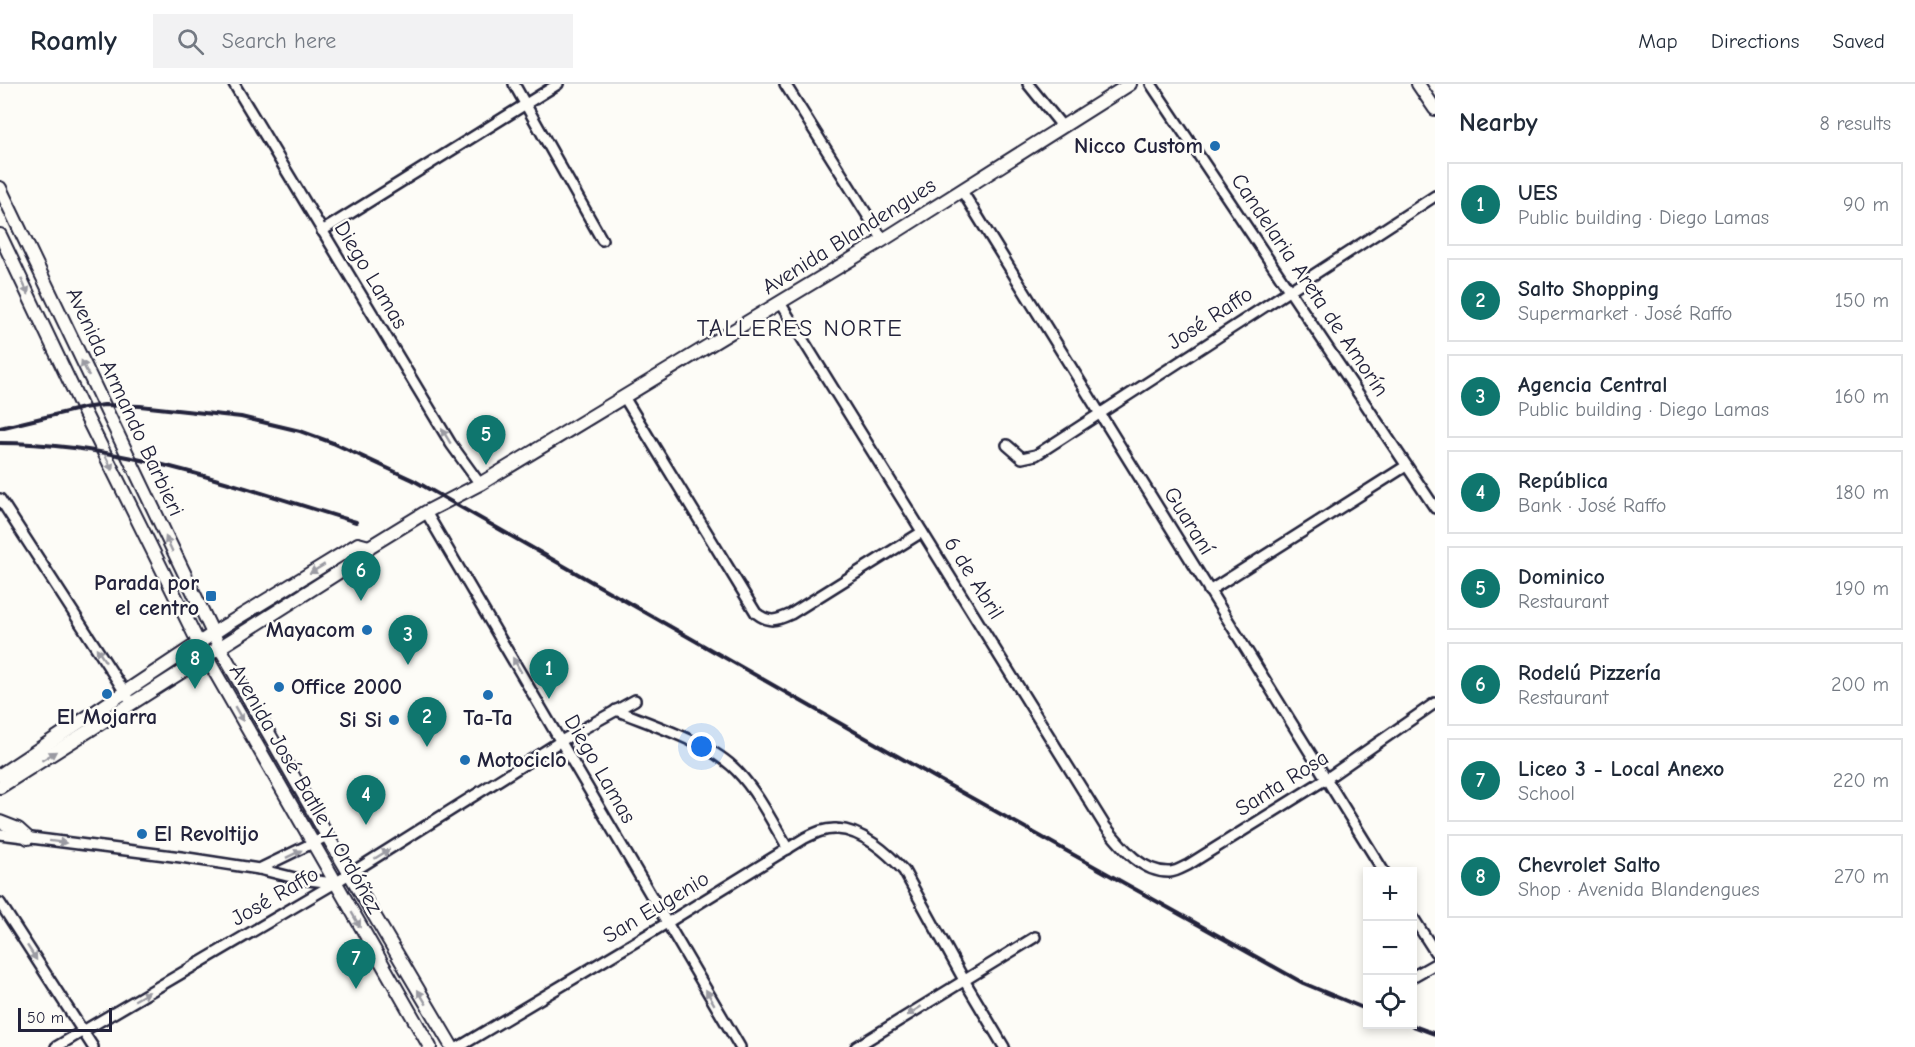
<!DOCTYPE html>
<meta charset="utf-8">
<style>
:root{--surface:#fff;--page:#f2f2f3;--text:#1f2937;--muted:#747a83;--line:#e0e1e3;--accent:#0f766e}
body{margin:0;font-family:"Comic Neue",sans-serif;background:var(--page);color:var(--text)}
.controls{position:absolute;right:18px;bottom:18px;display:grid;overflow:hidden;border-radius:0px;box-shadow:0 3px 9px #0003}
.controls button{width:54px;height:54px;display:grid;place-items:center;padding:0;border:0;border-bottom:2px solid var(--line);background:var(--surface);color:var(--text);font:30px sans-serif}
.scale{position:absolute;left:18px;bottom:15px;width:94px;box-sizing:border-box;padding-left:6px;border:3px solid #22223b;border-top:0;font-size:16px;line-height:21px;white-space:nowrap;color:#22223b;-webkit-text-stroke:4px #fdfcf7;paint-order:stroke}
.you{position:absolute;left:702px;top:663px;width:21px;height:21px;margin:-15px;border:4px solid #fff;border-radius:50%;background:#1a73e8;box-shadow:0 0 0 9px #1a73e833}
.badge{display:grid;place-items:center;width:39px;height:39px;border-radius:50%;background:var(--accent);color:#fff;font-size:20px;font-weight:700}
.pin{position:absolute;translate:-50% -50px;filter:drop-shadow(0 2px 3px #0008)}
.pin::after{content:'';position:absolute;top:32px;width:21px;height:18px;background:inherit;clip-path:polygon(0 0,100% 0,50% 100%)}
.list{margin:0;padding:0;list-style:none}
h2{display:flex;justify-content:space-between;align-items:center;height:78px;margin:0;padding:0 24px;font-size:26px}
h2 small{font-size:20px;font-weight:400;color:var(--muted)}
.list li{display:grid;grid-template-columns:39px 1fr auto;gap:18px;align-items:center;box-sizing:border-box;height:84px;margin:0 12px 12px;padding:0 12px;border:2px solid var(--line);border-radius:0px}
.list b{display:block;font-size:22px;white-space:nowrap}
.list p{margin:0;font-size:20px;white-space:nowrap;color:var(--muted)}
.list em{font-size:20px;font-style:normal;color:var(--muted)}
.icon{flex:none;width:33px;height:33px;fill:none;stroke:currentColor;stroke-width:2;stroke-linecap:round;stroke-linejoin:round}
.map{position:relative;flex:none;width:1435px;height:963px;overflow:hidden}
header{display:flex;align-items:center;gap:36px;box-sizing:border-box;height:84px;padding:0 30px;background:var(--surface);border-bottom:2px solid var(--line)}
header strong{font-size:28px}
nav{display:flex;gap:33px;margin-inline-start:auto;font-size:21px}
.search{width:420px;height:54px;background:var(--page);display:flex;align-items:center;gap:15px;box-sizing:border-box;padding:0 21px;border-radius:0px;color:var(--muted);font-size:22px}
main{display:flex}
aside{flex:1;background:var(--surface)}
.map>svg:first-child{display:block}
</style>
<header>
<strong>Roamly</strong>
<div class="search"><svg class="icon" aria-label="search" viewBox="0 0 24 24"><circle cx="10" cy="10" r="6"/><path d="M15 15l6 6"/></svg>Search here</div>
<nav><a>Map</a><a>Directions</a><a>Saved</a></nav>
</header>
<main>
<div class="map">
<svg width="1435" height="963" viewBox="0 0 1435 963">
<rect width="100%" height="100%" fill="#fdfcf7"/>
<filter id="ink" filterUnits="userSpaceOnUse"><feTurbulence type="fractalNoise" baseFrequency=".0167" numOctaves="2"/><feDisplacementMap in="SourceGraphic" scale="12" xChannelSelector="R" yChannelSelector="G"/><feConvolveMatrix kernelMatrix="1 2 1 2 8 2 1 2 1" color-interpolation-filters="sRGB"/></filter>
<g filter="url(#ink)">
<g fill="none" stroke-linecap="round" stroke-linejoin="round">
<defs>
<g id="minor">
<path d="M234 0 451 360 480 400"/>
<path d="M514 0 602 156"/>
<path d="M785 0 883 156"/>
<path d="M1028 0 1062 42"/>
<path d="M1151 0 1435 424"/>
<path d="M962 107 1384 788"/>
<path d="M322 147 558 0"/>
<path d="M780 219 1105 742C1121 762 1141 789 1170 788 1175 788 1182 784 1188 781L1326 695 1435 619"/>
<path d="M624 313 756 529C769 539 776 537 791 530L922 448"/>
<path d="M1007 361 1022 374 1036 371 1435 112"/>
<path d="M0 415 128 613"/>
<path d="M426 428 740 963"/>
<path d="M1209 507 1406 382"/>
<path d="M616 626C652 641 711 659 737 687 758 709 772 738 788 765"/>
<path d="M0 750 181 773 259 785 299 795 335 799"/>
<path d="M259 785 323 754 325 748"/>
<path d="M0 819 93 963"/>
<path d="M1412 832 1435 868"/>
<path d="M1412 893 1435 880"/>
<path d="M56 963 335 799 561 657 635 616"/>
<path d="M459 963 667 839 805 754C815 749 825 744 837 745 862 746 888 769 904 787L964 896 1004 963"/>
<path d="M856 963 1035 853"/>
</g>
<g id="tertiary">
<path d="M1418 0 1435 25"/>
<path d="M0 104 220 564 325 748 452 963"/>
<path d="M0 151 85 330 199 560 430 963"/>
<path d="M0 691 226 541 358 460 369 463"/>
<path d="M0 703 328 495 364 472 369 463 426 428 480 400 883 156 1130 0"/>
<path d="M0 738 18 745 28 754"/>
</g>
</defs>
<use href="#minor" stroke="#22223b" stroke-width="14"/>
<use href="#tertiary" stroke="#22223b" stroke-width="16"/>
<use href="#minor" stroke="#fdfcf7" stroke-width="9"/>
<use href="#tertiary" stroke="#fdfcf7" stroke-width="12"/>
<g stroke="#22223b" stroke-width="4">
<path d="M0 344 83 324 104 321 140 322 241 333 300 347 333 359 413 396 936 694 1303 899 1368 926"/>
<path d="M0 359C123 359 239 403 356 438"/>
<path d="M1408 940 1435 950"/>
</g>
</g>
<defs><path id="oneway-solid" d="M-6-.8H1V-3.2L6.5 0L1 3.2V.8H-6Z" transform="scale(1.5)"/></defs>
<g fill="#9a9aa2">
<use href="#oneway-solid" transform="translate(25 203) rotate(65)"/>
<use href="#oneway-solid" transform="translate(85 284) rotate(-116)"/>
<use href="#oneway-solid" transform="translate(446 352) rotate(-121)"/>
<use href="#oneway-solid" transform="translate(109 379) rotate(64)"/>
<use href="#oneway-solid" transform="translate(169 460) rotate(-115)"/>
<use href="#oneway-solid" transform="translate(317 485) rotate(149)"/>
<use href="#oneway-solid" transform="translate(101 571) rotate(-123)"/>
<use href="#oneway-solid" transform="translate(517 581) rotate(-120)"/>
<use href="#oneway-solid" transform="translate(239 630) rotate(60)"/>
<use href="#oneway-solid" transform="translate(49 672) rotate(-32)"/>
<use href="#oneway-solid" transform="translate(58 758) rotate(7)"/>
<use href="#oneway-solid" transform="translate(294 770) rotate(-26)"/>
<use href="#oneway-solid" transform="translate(382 770) rotate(-32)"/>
<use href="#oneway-solid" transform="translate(356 836) rotate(60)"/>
<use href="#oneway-solid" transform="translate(32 869) rotate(57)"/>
<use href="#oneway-solid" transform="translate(142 912) rotate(-30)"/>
<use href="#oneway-solid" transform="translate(422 913) rotate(-121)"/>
<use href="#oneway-solid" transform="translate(710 913) rotate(-120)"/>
<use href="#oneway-solid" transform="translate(914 927) rotate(148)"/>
</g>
</g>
<g fill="#1f6fb2" stroke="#fdfcf7" stroke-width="2">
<circle cx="1215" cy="62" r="6"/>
<rect x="205" y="506" width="12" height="12" rx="3"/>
<circle cx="367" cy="546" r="6"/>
<circle cx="279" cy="603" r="6"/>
<circle cx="107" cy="610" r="6"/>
<circle cx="488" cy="611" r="6"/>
<circle cx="394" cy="636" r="6"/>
<circle cx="465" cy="676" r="6"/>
<circle cx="142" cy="750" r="6"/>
</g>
<g text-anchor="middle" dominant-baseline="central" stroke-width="5" stroke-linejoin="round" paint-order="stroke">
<g font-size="22" font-weight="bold" fill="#22223b" stroke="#fdfcf7" text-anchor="end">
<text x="1203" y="62">Nicco Custom</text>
<text x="199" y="499">Parada por<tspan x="199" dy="25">el centro</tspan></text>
<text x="355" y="546">Mayacom</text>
<text x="291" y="603" text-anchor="start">Office 2000</text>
<text x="107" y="633" text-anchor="middle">El Mojarra</text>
<text x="488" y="634" text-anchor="middle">Ta-Ta</text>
<text x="382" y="636">Si Si</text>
<text x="477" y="676" text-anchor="start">Motociclo</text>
<text x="154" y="750" text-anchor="start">El Revoltijo</text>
</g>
<g font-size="22" fill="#22223b" stroke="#fdfcf7">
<text transform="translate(849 152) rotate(-32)">Avenida Blandengues</text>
<text transform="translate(371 191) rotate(59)">Diego Lamas</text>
<text transform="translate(1310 201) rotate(56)">Candelaria Areta de Amorín</text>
<text transform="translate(1210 234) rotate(-33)">José Raffo</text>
<text transform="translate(125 318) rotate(65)">Avenida Armando Barbieri</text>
<text transform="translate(1189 437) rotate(58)">Guaraní</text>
<text transform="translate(974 494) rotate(58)">6 de Abril</text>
<text transform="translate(600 685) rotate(60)">Diego Lamas</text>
<text transform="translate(1282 699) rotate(-32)">Santa Rosa</text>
<text transform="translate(306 705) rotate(60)">Avenida José Batlle y Ordóñez</text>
<text transform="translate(275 812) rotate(-30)">José Raffo</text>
<text transform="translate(656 823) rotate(-31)">San Eugenio</text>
</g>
<g font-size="24" letter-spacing="1.5" fill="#22223b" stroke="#fdfcf7">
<text x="800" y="244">TALLERES NORTE</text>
</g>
</g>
</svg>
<div class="controls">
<button>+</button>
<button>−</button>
<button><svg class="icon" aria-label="locate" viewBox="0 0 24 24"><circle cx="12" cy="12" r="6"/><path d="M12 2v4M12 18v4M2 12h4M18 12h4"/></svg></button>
</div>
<div class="scale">50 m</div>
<div class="you"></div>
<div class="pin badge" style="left:549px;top:615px">1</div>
<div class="pin badge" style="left:427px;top:663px">2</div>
<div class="pin badge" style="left:408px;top:581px">3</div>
<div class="pin badge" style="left:366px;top:741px">4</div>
<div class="pin badge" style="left:486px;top:381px">5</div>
<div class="pin badge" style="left:361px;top:517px">6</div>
<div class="pin badge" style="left:356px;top:905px">7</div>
<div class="pin badge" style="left:195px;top:605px">8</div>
</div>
<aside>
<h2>Nearby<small>8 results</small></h2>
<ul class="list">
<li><span class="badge">1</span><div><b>UES</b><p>Public building · Diego Lamas</p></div><em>90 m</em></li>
<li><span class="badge">2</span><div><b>Salto Shopping</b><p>Supermarket · José Raffo</p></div><em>150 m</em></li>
<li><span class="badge">3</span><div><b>Agencia Central</b><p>Public building · Diego Lamas</p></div><em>160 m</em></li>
<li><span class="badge">4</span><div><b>República</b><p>Bank · José Raffo</p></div><em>180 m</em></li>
<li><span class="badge">5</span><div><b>Dominico</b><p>Restaurant</p></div><em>190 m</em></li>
<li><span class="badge">6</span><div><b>Rodelú Pizzería</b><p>Restaurant</p></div><em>200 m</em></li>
<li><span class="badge">7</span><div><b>Liceo 3 - Local Anexo</b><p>School</p></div><em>220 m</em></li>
<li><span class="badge">8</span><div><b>Chevrolet Salto</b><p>Shop · Avenida Blandengues</p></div><em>270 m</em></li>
</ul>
</aside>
</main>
